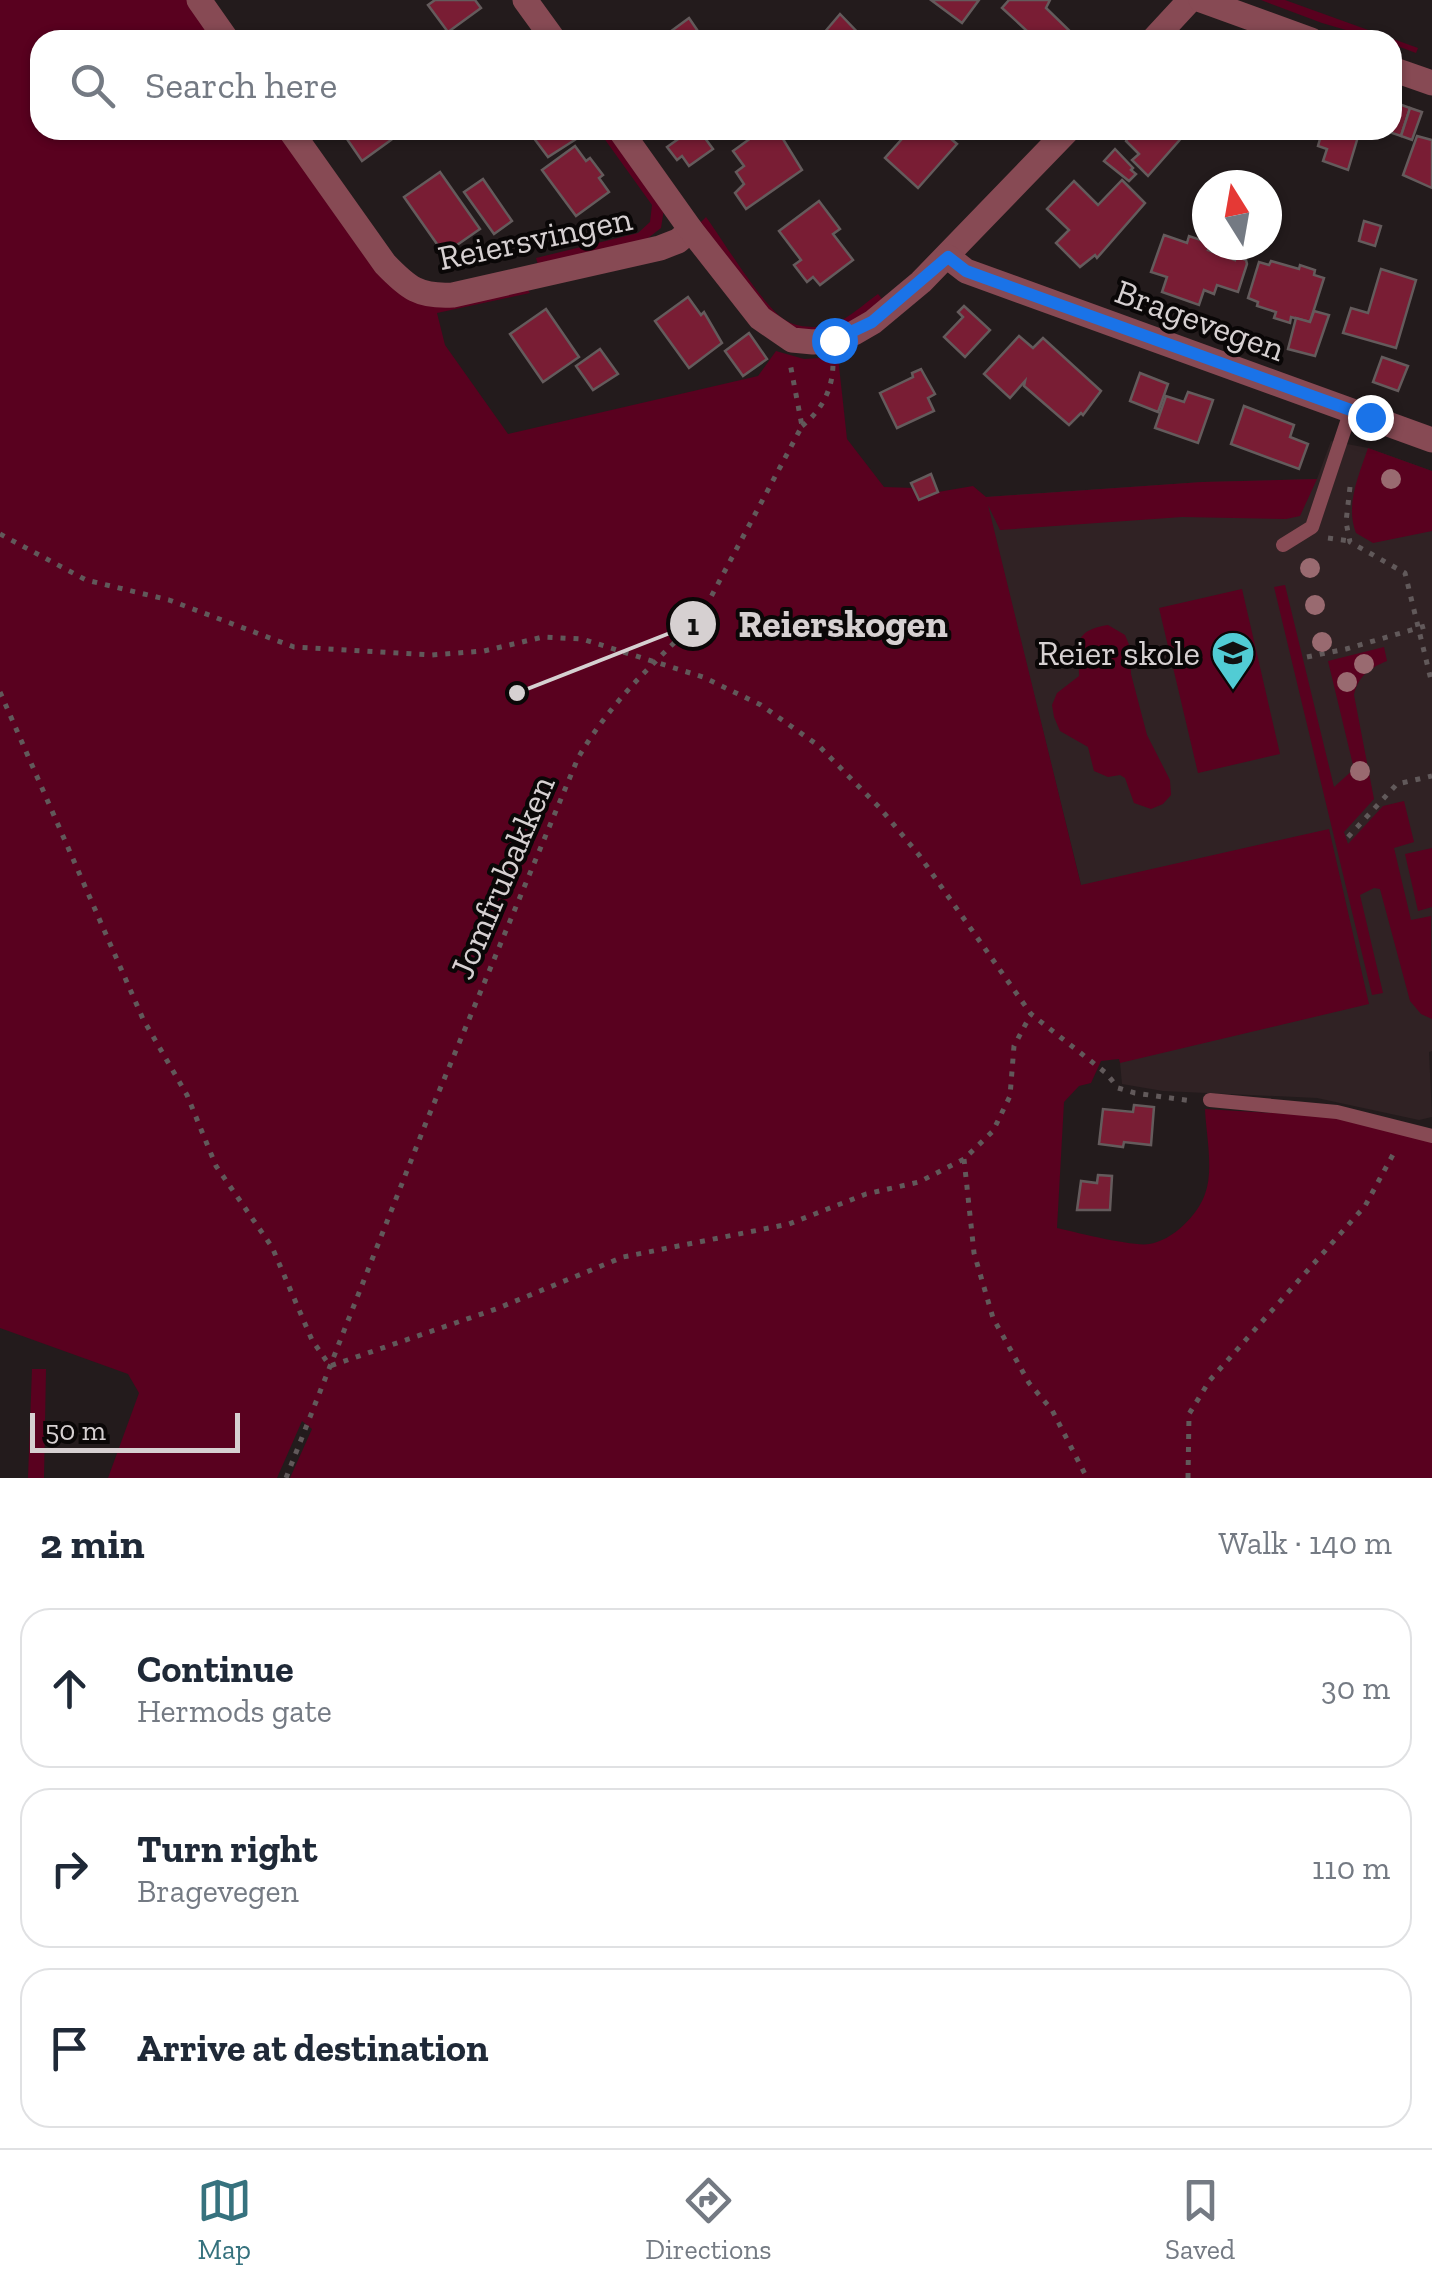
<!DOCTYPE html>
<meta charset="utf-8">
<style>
:root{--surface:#fff;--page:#f6f6f7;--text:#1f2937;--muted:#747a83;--line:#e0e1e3;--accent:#36727e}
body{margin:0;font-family:"Zilla Slab",serif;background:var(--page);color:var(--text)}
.compass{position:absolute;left:1192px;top:170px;width:90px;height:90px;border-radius:50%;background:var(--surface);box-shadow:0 2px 8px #0004;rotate:349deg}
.scale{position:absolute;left:30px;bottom:25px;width:210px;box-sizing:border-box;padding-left:10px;border:5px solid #d6d0d1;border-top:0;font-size:28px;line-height:35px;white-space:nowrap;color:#d6d0d1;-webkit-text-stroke:8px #0a0707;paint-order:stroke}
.stop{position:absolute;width:30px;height:30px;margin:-22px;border:8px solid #1a73e8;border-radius:50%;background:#fff}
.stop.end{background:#1a73e8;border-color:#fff;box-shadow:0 2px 10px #0008}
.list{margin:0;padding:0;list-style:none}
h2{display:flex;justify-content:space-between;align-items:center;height:130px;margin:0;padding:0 40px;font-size:42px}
h2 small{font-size:32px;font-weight:400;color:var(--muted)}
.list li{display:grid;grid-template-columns:65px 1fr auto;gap:30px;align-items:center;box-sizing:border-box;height:160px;margin:0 20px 20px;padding:0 20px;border:2px solid var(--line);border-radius:30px}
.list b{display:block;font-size:38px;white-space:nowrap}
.list p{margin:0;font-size:32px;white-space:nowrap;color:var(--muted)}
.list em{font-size:32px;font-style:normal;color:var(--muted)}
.icon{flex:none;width:55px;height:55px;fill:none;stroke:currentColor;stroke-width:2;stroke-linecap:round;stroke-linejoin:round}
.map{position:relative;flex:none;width:1432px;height:1478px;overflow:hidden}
.search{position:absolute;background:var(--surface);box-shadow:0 2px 8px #0004;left:30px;right:30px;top:30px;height:110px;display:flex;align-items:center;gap:25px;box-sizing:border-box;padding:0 35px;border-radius:30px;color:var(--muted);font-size:38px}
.sheet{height:670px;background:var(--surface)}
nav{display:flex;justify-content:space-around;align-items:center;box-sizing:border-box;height:140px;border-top:2px solid var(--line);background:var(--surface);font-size:28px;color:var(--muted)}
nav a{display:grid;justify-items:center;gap:5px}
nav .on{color:var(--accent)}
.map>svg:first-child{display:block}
</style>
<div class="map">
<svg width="1432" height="1478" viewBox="0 0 1432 1478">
<rect width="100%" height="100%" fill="#231b1c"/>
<path fill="#302224" d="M1331 441 1368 448 1432 471V1051L1429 1052 1432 1117 1419 1120 1317 1098 1163 1091 1122 1084 1120 1062 1081 885 985 497 1202 482 1317 479Z"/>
<g fill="#59011f">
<path d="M0 0H189L216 40H40V130H279L392 286 526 287 530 293 437 313 445 345 508 434 758 376 776 351 804 359 838 357 847 439 884 487 914 488 919 500 938 492 973 486 986 497 1202 482 1317 479 1300 516 1286 519 1182 517 1000 530 988 505 1081 885 1329 829 1369 1004 1120 1063 1119 1059 1101 1061 1091 1083 1079 1086 1064 1102 1057 1228C1074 1232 1134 1247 1149 1244 1172 1241 1198 1215 1205 1194 1214 1170 1206 1134 1205 1109L1326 1116 1432 1142V1478H290L312 1429 302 1421 277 1478H108L139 1393 128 1374 0 1328Z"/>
<path d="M1261 0H1285L1418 48 1416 53 1392 44V40H1380L1322 23Z"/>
<path d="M607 130 614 131 664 209 661 228 643 242 538 265 536 258 638 233 650 222 652 205 601 134Z"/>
<path d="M706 217C723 240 764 309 787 321 797 327 813 328 825 326 845 323 862 305 878 294L884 301 842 328 799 332 775 320 700 223Z"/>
<path d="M1368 448 1432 471V531L1373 543 1356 533C1345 505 1359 475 1368 448Z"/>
<path d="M1285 585 1334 787 1354 769 1328 661 1384 647 1387 661C1370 668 1358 676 1354 695L1374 799 1344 832 1348 844 1383 806 1404 801 1414 842 1394 848 1411 920 1431 916 1432 1019 1421 1014 1410 1001 1380 889 1374 888 1360 895 1383 993 1372 995 1274 587Z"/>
<path d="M1242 589 1280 754 1198 773 1159 608Z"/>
<path d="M1108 625 1125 635 1130 647 1131 674 1147 735 1170 780 1171 795 1163 804 1151 809 1134 803 1125 778 1120 775 1108 777 1094 771 1088 747 1060 731 1054 717 1052 705 1057 693 1079 676C1079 647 1070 631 1108 625Z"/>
<path d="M1432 848V907L1418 911 1405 854Z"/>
<path d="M32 1369H46L44 1478H28Z"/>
</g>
<g fill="#791d34" stroke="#645b5c" stroke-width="2.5">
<path d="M435 0H475L481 8 448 32 428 5Z"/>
<path d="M931 0H979L962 23Z"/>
<path d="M1009 0H1050L1046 8 1079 40H1017L1026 30 1002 8Z"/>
<path d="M840 14 865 40H818Z"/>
<path d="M689 18 704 40H659Z"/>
<path d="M1399 104 1410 108 1401 136 1389 132Z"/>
<path d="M1410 108 1422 112 1412 140 1401 136Z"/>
<path d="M360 130H383L391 140 362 161 347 139Z"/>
<path d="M542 130H581L584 134 548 157 533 137Z"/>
<path d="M691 130H699L713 149 689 166 682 156 677 160 667 147Z"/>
<path d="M762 130H774L783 139 802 170 746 209 735 193 744 184 736 172 744 166 733 151Z"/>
<path d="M910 130H949L945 134 957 144 918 188 885 158Z"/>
<path d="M1133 130H1179L1184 135 1148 176 1132 160 1139 154 1126 141Z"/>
<path d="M1316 130H1360L1348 170 1323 161 1327 149 1318 146 1322 132Z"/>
<path d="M1417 136 1432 140V188L1403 175Z"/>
<path d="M575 146 586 161 590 158 603 175 599 178 609 192 576 216 542 170Z"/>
<path d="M1115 149 1133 168 1131 170 1136 174 1129 181 1104 161Z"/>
<path d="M440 172 480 229 444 254 404 197Z"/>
<path d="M483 179 512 221 494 234 464 192Z"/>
<path d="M1122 180 1145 203 1097 258 1095 255 1080 267 1056 243 1069 230 1047 209 1074 181 1098 205Z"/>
<path d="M819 201 840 229 833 234 853 260 820 285 813 277 807 282 794 265 801 260 779 231Z"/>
<path d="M1364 221 1381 226 1375 246 1359 241Z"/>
<path d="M1164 235 1187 243 1189 236 1207 242 1210 245 1208 250 1235 260 1236 256 1246 260 1247 264 1238 292 1217 285 1214 294 1204 290 1199 305 1162 292 1167 277 1151 272Z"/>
<path d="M1271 261 1299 269 1300 265 1315 270 1314 275 1324 278 1310 322 1291 317 1290 323 1274 318 1276 312 1257 306 1258 302 1248 298 1259 262 1269 265Z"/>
<path d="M1381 269 1416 280 1396 348 1343 333 1351 308 1368 313Z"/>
<path d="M688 297 701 315 704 312 722 343 689 368 655 321Z"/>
<path d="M964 306 990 330 965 357 944 337 963 317 958 312Z"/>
<path d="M546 309 579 357 543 382 510 334Z"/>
<path d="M1314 311 1329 315 1315 356 1288 349 1296 318 1310 322Z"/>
<path d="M749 333 767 359 743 376 725 351Z"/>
<path d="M1019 336 1033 348 1043 338 1101 391 1083 415 1081 413 1069 425 1024 386 1025 381 1010 398 984 374Z"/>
<path d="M600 349 618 374 593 390 576 366Z"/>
<path d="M1382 357 1408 366 1398 391 1373 382Z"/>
<path d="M921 369 935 394 928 398 934 411 897 428 880 393 913 377 912 373Z"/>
<path d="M1140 373 1168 384 1158 412 1130 401Z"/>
<path d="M1188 392 1213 400 1198 443 1155 428 1166 396 1184 402Z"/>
<path d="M1244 406 1294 425 1290 437 1308 444 1299 469 1231 444Z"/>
<path d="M931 474 938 492 919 500 911 483Z"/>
<path d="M1134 1105 1154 1107 1151 1145 1124 1142 1123 1147 1099 1144 1103 1109 1133 1112Z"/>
<path d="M1098 1175 1112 1176 1110 1210H1077L1081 1181 1097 1183Z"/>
</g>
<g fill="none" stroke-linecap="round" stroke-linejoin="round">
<g stroke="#61595a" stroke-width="5" stroke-dasharray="5 8" stroke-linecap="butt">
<path d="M802 426C822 410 833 389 833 363"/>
<path d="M1350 487 1346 522 1350 542 1405 573 1432 684"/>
<path d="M0 534 86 580 169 600 294 647 431 655 484 651 543 637 582 639 703 677 761 705 819 746 879 807 919 855 1031 1014 1106 1073 1118 1088 1135 1093 1192 1101"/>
<path d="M1328 538 1350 541"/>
<path d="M1307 657 1346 649 1432 624"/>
<path d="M0 692 143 1019 187 1095 216 1166 272 1247 312 1340 330 1366 496 1309 623 1257 789 1224 866 1194 919 1182 964 1159 993 1131 1010 1096 1014 1046 1031 1014"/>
<path d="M1348 837 1397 784 1432 776"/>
<path d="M964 1159 974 1253 993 1318 1029 1383 1052 1410 1087 1478"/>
<path d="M286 1478 427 1120 578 758C598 723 627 689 656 661 673 643 690 629 704 610L802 426 790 363"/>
<path d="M1188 1478 1189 1414 1210 1380 1365 1206 1396 1149"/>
</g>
<g stroke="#874a54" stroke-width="14">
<path d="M1283 545 1312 527 1351 410"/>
<path d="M1210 1100 1337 1112 1432 1136"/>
</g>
<g stroke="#874a54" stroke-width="25">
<path d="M199 0 227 40"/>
<path d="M525 0 554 40"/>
<path d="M1153 40 1190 0"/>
<path d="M290 130 385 264C408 288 419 297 453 295L660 248 678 241 691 230"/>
<path d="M620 130 691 230 760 318 792 340 813 342 834 340 854 333 873 322 921 282 1068 130"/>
<path d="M948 257 966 271 1432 440"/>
</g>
<g stroke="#874a54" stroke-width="25">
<path d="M1201 0 1311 40"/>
<path d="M1392 69 1432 83"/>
</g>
</g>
<g fill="#996a70">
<circle cx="1391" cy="479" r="10"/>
<circle cx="1310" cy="568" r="10"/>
<circle cx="1315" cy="605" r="10"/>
<circle cx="1322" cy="642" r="10"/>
<circle cx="1364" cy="664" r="10"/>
<circle cx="1347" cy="682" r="10"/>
<circle cx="1360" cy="771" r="10"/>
</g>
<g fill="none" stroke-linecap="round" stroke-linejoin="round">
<path stroke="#1a73e8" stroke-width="12" d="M834 340 872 322 948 257 966 271 1370 417"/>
</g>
<defs>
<symbol id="school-pin" viewBox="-11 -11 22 30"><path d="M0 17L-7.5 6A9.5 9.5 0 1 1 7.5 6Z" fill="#51ccd4" stroke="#0a0707"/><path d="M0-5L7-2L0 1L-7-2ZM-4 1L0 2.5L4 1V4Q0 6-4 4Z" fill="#111"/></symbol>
</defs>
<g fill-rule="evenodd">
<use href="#school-pin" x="1208" y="628" width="50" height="68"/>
</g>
<g text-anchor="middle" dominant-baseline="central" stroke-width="8" stroke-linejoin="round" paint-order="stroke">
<g font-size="35" fill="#d6d0d1" stroke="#0a0707">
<text transform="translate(535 238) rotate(-12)">Reiersvingen</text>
<text transform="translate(1200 320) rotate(20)">Bragevegen</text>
<text transform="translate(502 877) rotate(-67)">Jomfrubakken</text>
</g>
<g font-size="35" fill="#d6d0d1" stroke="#0a0707" text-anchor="end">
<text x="1200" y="653">Reier skole</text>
</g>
</g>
<path fill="none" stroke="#d6d0d1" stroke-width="4" d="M517 693L693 624"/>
<g fill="#d6d0d1" stroke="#0a0707" stroke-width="4">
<circle cx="517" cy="693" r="10"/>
<circle cx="693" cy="624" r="25"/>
</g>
<g font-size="30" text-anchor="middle" font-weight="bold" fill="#111">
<text x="693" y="635">1</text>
</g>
<g font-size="38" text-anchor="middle" font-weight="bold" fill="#d6d0d1" stroke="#0a0707" stroke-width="8" stroke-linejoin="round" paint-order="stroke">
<text x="843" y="637">Reierskogen</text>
</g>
</svg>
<svg class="compass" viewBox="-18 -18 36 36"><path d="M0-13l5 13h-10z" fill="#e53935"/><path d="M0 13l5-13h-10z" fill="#747a83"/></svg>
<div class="scale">50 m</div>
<div class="stop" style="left:834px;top:340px"></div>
<div class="stop end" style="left:1370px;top:417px"></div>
<div class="search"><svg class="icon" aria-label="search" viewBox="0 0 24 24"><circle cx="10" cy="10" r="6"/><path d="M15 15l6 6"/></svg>Search here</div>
</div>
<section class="sheet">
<h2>2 min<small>Walk · 140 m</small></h2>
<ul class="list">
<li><svg class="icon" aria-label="ahead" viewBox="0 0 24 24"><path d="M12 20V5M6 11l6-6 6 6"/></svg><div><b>Continue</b><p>Hermods gate</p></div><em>30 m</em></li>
<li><svg class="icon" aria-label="right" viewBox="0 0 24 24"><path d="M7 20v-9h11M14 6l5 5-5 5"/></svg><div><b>Turn right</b><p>Bragevegen</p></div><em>110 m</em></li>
<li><svg class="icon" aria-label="arrive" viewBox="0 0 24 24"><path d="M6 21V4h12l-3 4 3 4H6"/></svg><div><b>Arrive at destination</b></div></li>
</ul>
</section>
<nav>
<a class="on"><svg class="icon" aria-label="map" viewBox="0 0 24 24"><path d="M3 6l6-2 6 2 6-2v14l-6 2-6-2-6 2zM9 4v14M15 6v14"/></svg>Map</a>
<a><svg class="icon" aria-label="directions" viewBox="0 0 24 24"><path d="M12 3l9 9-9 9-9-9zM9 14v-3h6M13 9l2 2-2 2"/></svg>Directions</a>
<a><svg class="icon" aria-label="saved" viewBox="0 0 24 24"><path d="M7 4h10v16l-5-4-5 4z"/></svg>Saved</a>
</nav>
